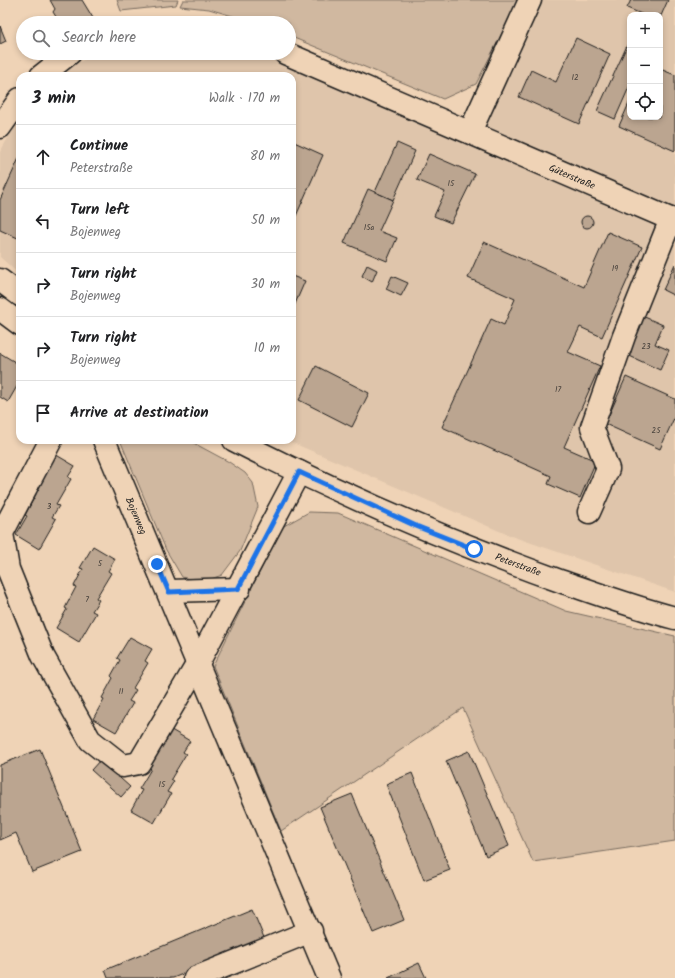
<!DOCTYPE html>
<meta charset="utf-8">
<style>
:root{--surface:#fff;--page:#f6f6f6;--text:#202124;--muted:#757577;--line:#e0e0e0}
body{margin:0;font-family:Kalam,sans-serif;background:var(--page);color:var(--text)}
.controls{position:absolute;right:12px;top:12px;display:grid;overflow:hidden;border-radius:8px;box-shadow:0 2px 6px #0003}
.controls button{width:36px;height:36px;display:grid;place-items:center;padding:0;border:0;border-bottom:1px solid var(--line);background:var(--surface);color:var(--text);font:20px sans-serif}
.stop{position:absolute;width:12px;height:12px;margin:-9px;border:3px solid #1a73e8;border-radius:50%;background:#fff}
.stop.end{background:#1a73e8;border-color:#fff;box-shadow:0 1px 4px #0008}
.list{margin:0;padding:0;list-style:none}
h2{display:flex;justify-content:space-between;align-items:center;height:52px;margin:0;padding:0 16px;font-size:17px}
h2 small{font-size:13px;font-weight:400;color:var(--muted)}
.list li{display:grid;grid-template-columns:26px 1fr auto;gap:12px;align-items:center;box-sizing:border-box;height:64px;padding:0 16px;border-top:1px solid var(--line)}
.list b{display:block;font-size:15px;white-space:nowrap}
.list p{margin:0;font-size:13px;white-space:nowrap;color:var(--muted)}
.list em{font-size:13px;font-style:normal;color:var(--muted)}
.icon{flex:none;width:22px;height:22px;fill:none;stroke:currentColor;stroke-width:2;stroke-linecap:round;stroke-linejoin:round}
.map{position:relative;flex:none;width:675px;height:978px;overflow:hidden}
.search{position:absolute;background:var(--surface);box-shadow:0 2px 6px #0003;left:16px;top:16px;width:280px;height:44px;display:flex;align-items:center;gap:10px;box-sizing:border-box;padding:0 14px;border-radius:22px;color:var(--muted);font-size:15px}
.panel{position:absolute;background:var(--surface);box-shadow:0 2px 6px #0003;left:16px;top:72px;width:280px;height:372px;border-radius:12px}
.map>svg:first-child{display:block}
</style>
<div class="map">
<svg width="675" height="978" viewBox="0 0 675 978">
<rect width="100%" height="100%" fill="#efd3b6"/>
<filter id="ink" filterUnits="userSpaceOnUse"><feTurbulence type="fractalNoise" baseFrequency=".025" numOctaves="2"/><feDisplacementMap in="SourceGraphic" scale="8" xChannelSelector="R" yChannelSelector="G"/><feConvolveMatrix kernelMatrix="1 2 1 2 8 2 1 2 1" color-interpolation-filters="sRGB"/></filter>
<g filter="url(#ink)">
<g fill="#dfc5ab" fill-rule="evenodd">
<path d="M524 0H675V592L511 536 286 440H292V76H55L96 53H271L463 138ZM630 15H660V117H630Z"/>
<path d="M20 117V275L0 257V152Z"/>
</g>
<g fill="#d0b8a0" stroke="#766a5e">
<path d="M117 0H178L176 5 121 11Z"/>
<path d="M183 0H519L476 84 443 99 289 36V23H256L209 9 180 6Z"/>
<path d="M120 440H188L229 462 245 473 253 483 258 507 240 551 222 575 202 582 182 577 166 550Z"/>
<path d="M309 512 338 513 566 611 675 636V841L533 862 463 708 281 831 213 666 282 527Z"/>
</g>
<g fill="#bba590" stroke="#1c1c1c">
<path d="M50 0H82L93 18 81 23H60L53 12 55 9Z"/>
<path d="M631 0H668L660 18V15H644L627 8Z"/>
<path d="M0 26 6 41 0 44Z"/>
<path d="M576 38 610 54 579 124 519 97 531 70 556 82Z"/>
<path d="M630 39V85L615 119 597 111Z"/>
<path d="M660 69 675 75V151L619 126 630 101V117H660Z"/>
<path d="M292 141 323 155 292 225Z"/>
<path d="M397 143 415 151 393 200 375 192Z"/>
<path d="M429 154 475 174 451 223 434 216 445 192 417 180Z"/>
<path d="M20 156V239L0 230V200Z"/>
<path d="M368 189 393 200 379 231 397 238 387 261 344 243Z"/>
<circle cx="587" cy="222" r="6"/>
<path d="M608 232 642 247 602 337 580 327 568 352 600 366 564 447 596 461 580 498 548 484 551 476 442 427 491 319 504 325 515 299 468 278 484 242 584 287Z"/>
<path d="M675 264V296L663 290Z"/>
<path d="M367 265 377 270 372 282 362 276Z"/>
<path d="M292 276 305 281 292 311Z"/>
<path d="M392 276 408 283 401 296 386 289Z"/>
<path d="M640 315 663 325 655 344 669 350 660 370 623 353Z"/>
<path d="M0 353 20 365V381L8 402 0 397Z"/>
<path d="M316 366 369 393 352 427 299 400Z"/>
<path d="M626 377 675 399V416L660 449 605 424Z"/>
<path d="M53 453 75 466 68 477 71 479 56 505 59 506 52 517 56 519 39 549 16 535 27 516 25 515 36 494 34 493Z"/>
<path d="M93 546 115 559 108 571 111 573 96 598 99 600 92 611 96 613 79 642 56 628 67 609 65 608 76 587 74 586 83 569 80 568Z"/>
<path d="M130 637 152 649 145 661 148 663 133 688 136 690 129 701 133 703 116 732 93 719 104 699 102 698 113 678 111 676 120 660 117 658Z"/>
<path d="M168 728 190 741 183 752 186 754 171 779 174 781 167 792 171 794 154 823 131 810 142 790 139 789 151 769 149 767Z"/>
<path d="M40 749 82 852 32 872 16 833 0 840V765Z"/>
<path d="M469 751 509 846 486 856 446 761Z"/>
<path d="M100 760 130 787 121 797 91 770Z"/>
<path d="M412 773 450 870 424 880 386 784Z"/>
<path d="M352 794 404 920 373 933 320 807Z"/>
<path d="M252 909 265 940 173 978H108L105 970Z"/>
<path d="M419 963 426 978H388Z"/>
</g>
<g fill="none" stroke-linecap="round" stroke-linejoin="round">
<defs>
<g id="minor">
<path d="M285 53 675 221"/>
<path d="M41 76 70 53"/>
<path d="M0 127 20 99"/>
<path d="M470 132 530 0"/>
<path d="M51 440 2 533 8 569 43 656 90 740 123 766 139 763 198 663 299 472"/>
<path d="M104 440 329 978"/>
<path d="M589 512 608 469 592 427 624 336 671 219"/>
<path d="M169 591 239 589"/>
<path d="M195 978 311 931"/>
</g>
<g id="major">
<path d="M0 280 20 295"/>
<path d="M0 309 20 324"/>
<path d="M234 440C340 494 448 541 560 581 598 594 636 608 675 618"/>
</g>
</defs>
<use href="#minor" stroke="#1c1c1c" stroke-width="25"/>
<use href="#major" stroke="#1c1c1c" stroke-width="25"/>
<use href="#minor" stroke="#efd3b6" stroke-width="22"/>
<use href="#major" stroke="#efd3b6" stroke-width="22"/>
</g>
</g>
<g fill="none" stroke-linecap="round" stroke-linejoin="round" filter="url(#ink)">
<path stroke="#1a73e8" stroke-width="5" d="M157 564 169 592 238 589 299 472 416 526 474 549"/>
</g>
<g text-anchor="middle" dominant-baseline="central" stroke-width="3.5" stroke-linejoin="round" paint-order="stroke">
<g font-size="8" fill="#443e39">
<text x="575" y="77">12</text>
<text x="451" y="183">15</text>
<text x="369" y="227">15a</text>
<text x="615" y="268">19</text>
<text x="646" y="346">23</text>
<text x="558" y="389">17</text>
<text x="656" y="430">25</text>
<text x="49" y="506">3</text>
<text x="100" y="563">5</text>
<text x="87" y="599">7</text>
<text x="121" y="691">11</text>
<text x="162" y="784">15</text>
</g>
<g font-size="10" fill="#1c1c1c" stroke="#efd3b6">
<text transform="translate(572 177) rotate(23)">Güterstraße</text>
<text transform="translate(136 516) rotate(67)">Bojenweg</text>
<text transform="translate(518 565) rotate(20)">Peterstraße</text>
</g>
</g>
</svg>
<div class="controls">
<button>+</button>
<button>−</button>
<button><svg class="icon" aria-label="locate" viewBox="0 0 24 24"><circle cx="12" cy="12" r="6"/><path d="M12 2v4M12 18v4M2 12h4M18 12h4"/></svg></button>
</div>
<div class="stop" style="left:474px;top:549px"></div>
<div class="stop end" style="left:157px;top:564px"></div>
<div class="search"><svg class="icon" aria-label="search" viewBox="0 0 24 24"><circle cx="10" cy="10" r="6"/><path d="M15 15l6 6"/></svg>Search here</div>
<section class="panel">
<h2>3 min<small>Walk · 170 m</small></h2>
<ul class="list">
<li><svg class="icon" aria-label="ahead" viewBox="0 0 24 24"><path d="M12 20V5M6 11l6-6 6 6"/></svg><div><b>Continue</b><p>Peterstraße</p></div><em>80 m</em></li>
<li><svg class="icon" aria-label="left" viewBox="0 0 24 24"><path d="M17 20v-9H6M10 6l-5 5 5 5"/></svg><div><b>Turn left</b><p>Bojenweg</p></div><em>50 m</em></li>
<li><svg class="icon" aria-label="right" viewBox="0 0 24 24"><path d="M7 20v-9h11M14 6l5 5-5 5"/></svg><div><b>Turn right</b><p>Bojenweg</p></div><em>30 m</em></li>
<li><svg class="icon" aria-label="right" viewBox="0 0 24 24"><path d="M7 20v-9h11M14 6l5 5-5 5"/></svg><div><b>Turn right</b><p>Bojenweg</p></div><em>10 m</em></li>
<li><svg class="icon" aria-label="arrive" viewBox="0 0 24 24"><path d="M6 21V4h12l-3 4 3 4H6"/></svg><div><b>Arrive at destination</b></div></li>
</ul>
</section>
</div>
